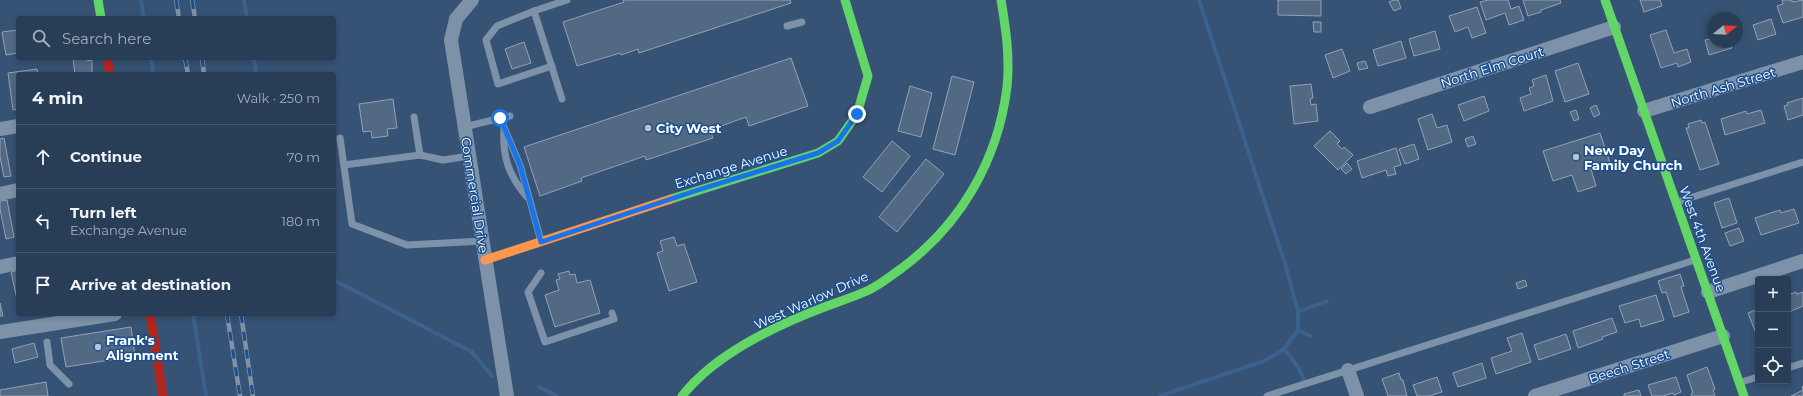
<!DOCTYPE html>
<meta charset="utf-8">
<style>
:root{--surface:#283e57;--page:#344961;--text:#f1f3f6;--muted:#a5aeba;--line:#44576d}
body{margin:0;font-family:Montserrat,sans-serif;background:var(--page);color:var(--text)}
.controls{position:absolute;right:12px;bottom:12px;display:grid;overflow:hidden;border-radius:4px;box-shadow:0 2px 6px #0003}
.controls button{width:36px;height:36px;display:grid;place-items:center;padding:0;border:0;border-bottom:1px solid var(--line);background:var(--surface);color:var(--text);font:20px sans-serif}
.compass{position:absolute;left:1707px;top:12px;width:36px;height:36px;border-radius:50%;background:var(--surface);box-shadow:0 2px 6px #0003;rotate:72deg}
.stop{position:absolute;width:12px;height:12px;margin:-9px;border:3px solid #1a73e8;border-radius:50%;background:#fff}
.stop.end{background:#1a73e8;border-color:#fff;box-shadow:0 1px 4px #0008}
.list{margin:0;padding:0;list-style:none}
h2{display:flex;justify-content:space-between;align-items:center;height:52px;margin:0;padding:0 16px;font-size:17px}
h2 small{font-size:13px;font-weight:400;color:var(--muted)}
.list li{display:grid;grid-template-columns:26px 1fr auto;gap:12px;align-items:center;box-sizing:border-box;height:64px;padding:0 16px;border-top:1px solid var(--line)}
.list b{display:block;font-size:15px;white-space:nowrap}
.list p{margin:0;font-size:13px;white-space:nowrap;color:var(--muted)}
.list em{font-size:13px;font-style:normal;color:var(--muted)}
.icon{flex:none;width:22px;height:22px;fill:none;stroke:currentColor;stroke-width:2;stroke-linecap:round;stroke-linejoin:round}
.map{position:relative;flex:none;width:1803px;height:396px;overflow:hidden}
.search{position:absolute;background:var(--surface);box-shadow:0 2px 6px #0003;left:16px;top:16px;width:320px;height:44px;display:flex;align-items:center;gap:10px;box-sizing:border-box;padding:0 14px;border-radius:4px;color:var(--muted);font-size:15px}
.panel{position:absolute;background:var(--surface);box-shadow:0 2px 6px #0003;left:16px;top:72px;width:320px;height:244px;border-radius:4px}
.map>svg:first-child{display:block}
</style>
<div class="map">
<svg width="1803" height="396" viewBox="0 0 1803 396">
<rect width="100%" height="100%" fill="#365274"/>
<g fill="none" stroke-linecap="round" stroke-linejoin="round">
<g stroke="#3b618d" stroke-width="4">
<path d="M141 0 144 18"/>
<path d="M244 0 247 18"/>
<path d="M151 58 153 74"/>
<path d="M254 58 256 74"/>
<path d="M334 280 472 352 492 376"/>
<path d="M1298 312 1327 301"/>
<path d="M193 314 206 396"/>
<path d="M1298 330 1310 336"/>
<path d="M1284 349 1299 368 1304 381"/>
<path d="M539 387 557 396"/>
<path d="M1160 396 1264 361 1284 349 1298 330V312L1286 267 1199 0"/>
</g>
</g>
<g fill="#526984" stroke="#92a2b6">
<path d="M623 0H790L791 3 639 53 638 49 621 55 620 53 577 66 563 22 624 2Z"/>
<path d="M1278 0H1321V16L1278 15Z"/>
<path d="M1394 0H1398L1401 8 1394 11 1389 2Z"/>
<path d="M1488 0H1508L1511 9 1519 6 1524 20 1509 25 1505 13 1486 20 1480 2Z"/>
<path d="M1523 0H1560L1561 3 1541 10V12L1528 16Z"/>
<path d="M1640 0H1660L1662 6 1644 12Z"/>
<path d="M1782 0H1792V2L1803 0V17L1783 23 1777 6 1783 4Z"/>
<path d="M1477 7 1486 33 1472 38 1468 27 1455 32 1449 16Z"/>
<path d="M1771 19 1776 34 1758 40 1753 25Z"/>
<path d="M1313 22H1321V32H1314Z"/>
<path d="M18 30V53L6 55 2 32Z"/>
<path d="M1666 30 1674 53 1687 49 1691 62 1678 67 1677 63 1661 68 1650 35Z"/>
<path d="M1435 31 1440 49 1414 56 1409 39Z"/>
<path d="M1713 38V42H1730L1732 48 1709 55 1705 40Z"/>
<path d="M1401 41 1406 58 1378 66 1373 50Z"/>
<path d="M524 42 531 63 512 69 505 49Z"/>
<path d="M1342 49 1350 71 1333 78 1325 55Z"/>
<path d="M86 58 87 61 92 60V72L89 74H75L73 59Z"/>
<path d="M791 58 808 106 749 126 746 117 710 130 713 138 646 160 645 156 581 178 582 181 540 196 524 147Z"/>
<path d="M1365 61 1368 68 1359 70 1357 63Z"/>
<path d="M1578 63 1589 94 1565 102 1555 71Z"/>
<path d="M37 69 38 74H18V109L13 110 8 73Z"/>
<path d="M1546 75 1553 101 1524 111 1520 98 1531 94 1529 88 1534 86 1532 80Z"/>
<path d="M952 76 974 82 955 155 933 149Z"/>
<path d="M1311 84 1313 98 1310 99 1311 105 1316 104 1318 121 1294 124 1290 86Z"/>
<path d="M910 86 932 93 921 137 898 131Z"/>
<path d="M1484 96 1489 111 1464 121 1458 105Z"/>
<path d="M1803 98V115L1788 120 1784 106 1788 105 1787 103Z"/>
<path d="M393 99 397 128 387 129 388 136 372 138 371 131 363 132 359 104Z"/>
<path d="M1596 105 1600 114 1594 117 1590 108Z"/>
<path d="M1576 110 1579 119 1574 121 1570 112Z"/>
<path d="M1761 110 1765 123 1725 135 1721 119 1746 111 1747 114Z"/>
<path d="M1432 114 1437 128 1447 125 1452 142 1428 150 1418 119Z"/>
<path d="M1701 120 1702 123 1705 122 1719 164 1700 170 1686 128H1689L1688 124Z"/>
<path d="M1330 131 1340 141 1337 144 1342 149 1344 147 1353 155 1338 170 1314 146Z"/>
<path d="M1600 133 1610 163 1591 169 1596 186 1578 192 1572 175 1553 181 1543 151Z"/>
<path d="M1473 136 1476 144 1468 147 1465 139Z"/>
<path d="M4 138 11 176 4 177 0 157V139Z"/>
<path d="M892 141 910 156 882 192 863 177Z"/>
<path d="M1414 144 1419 159 1405 164 1399 149Z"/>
<path d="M1396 148 1401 165 1394 167 1396 174 1388 176 1386 170 1362 178 1357 161Z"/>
<path d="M926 159 944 174 897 232 879 217Z"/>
<path d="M1347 163 1352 169 1346 174 1341 169Z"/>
<path d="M1729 198 1737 223 1722 228 1714 203Z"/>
<path d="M7 200 14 237 6 239 0 209V201Z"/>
<path d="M1794 209 1799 223 1761 235 1755 218 1780 210 1781 213Z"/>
<path d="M1739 228 1744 241 1730 246 1725 233Z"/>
<path d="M674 237 677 246 684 244 697 282 669 291 657 253 663 251 660 241Z"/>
<path d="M18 270V304L11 272Z"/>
<path d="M569 271 570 275 575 274 577 283 590 280 600 313 555 327 545 295 559 290 556 280 560 279 558 274Z"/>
<path d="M1680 274 1684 286 1681 287 1689 312 1674 317 1666 292 1662 293 1658 281Z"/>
<path d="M1525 280 1527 286 1518 289 1516 283Z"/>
<path d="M1796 292 1797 294 1803 292V306L1789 312 1788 295Z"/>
<path d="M1656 295 1664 320 1641 327 1639 319 1625 323 1619 306Z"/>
<path d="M0 303 3 316H0Z"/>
<path d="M1758 309V330L1755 331 1748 313Z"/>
<path d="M1612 318 1617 332 1602 337 1603 339 1578 348 1573 331Z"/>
<path d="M131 327 135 356 66 367 61 338Z"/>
<path d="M1522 333 1531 362 1496 374 1491 358 1512 351 1507 338Z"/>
<path d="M1566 334 1571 349 1539 360 1534 345Z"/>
<path d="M34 343 38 357 15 363 12 349Z"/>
<path d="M1482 363 1486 378 1458 387 1453 373Z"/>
<path d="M1707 367 1715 389 1713 390 1715 396H1692L1691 394 1693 393 1687 375Z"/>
<path d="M1399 373 1401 380H1403L1407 396H1388L1382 379Z"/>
<path d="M1437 377 1442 392 1429 396H1417L1413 385Z"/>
<path d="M1676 377 1681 392 1674 395 1673 393 1663 396H1652L1648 385Z"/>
<path d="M46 382 48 396H0V390Z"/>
<path d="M1803 386V396H1791L1803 390 1802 387Z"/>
<path d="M1639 390 1641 396H1624V394Z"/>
</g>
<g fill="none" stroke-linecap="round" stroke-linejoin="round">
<g stroke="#7d92a8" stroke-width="7">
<path d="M534 11 497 26 486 40 498 84 552 66"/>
<path d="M787 26 802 22"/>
<path d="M562 99 534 11 567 0"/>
<path d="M414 117 420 155"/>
<path d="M500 118 520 165 541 241"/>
<path d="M464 127 510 116"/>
<path d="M504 130C502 158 510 177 527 197"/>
<path d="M340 138 352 224 407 245 483 241"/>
<path d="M344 165 420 155 443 160 469 156"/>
<path d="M1677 202 1803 162"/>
<path d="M541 273 528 292 545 342 614 319 612 313"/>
<path d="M47 342 50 365 69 384"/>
<path d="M1788 368 1803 363"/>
<path d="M1741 382 1758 377"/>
<path d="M1267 396 1695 260"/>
</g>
<g stroke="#7d92a8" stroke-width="14">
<path d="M472 0 456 19 451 40 507 396"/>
<path d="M1370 107 1614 27"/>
<path d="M1644 111 1803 62"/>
<path d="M0 129 18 126"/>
<path d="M0 194 18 190"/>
<path d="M0 267 18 263"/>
<path d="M1708 292 1803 261"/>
<path d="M0 332 115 314"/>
<path d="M1348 370 1357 396"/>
<path d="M1535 396 1723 336"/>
</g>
<g stroke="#63d668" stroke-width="9">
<path d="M98 0 101 18"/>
<path d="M1605 0 1744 396"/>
<path d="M671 199 818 153 838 141 857 114 868 76 845 0"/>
<path d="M682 396C716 353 777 325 827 306 841 301 856 296 869 290 881 284 892 275 902 268 961 224 998 160 1007 87 1010 58 1006 29 1001 0"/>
</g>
<path stroke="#ff974d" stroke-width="9" d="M485 260 671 199"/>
<g stroke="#b3261e" stroke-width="9">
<path d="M107 58 110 74"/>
<path d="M150 314 163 396"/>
</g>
<defs>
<g id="rail">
<path d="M176 0 179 18"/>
<path d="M192 0 195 18"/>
<path d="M185 58 188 74"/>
<path d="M202 58 204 74"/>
<path d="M227 314 240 396"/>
<path d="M241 314 253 396"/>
</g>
</defs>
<use href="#rail" stroke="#7e92a7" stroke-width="4.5"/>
<use href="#rail" stroke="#1b4f8f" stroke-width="3" stroke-dasharray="9" stroke-linecap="butt"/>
</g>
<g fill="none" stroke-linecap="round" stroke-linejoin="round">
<path stroke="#1a73e8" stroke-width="5" d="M500 118 520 165 541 242 698 190 818 153 838 141 857 114"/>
</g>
<g fill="#b9c2ce" stroke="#1b4f8f" stroke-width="1.5">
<circle cx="648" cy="128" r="4"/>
<circle cx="1576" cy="157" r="4"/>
<circle cx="98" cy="347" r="4"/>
</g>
<g text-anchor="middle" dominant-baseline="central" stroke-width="3" stroke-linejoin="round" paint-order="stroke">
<g font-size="13" fill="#fff" stroke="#1b4f8f">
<text transform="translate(1492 67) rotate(-18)">North Elm Court</text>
<text transform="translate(1723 87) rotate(-17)">North Ash Street</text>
<text transform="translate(731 167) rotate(-17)">Exchange Avenue</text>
<text transform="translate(475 195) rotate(81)">Commercial Drive</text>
<text transform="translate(1703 239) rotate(70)">West 4th Avenue</text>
<text transform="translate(811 300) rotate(-24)">West Warlow Drive</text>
<text transform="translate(1629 366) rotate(-18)">Beech Street</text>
</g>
<g font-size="13" font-weight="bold" fill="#fff" stroke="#1b4f8f" text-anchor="start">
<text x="656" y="128">City West</text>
<text x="1584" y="150">New Day<tspan x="1584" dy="15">Family Church</tspan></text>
<text x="106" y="340">Frank's<tspan x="106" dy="15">Alignment</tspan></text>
</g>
</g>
</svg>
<div class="controls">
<button>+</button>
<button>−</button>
<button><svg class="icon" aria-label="locate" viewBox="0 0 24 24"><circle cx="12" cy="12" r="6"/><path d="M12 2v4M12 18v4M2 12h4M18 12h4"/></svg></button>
</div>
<svg class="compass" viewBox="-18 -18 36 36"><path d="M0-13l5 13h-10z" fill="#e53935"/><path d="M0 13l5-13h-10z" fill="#a5aeba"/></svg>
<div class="stop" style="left:500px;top:118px"></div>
<div class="stop end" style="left:857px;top:114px"></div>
<div class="search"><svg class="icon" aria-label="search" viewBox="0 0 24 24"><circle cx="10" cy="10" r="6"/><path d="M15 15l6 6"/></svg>Search here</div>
<section class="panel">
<h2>4 min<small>Walk · 250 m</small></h2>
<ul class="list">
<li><svg class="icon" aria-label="ahead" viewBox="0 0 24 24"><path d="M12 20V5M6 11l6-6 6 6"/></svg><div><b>Continue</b></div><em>70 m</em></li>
<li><svg class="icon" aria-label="left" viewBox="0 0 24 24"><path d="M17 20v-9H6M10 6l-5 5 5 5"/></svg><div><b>Turn left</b><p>Exchange Avenue</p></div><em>180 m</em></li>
<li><svg class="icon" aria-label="arrive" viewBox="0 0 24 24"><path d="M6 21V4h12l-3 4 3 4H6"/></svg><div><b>Arrive at destination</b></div></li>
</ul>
</section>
</div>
